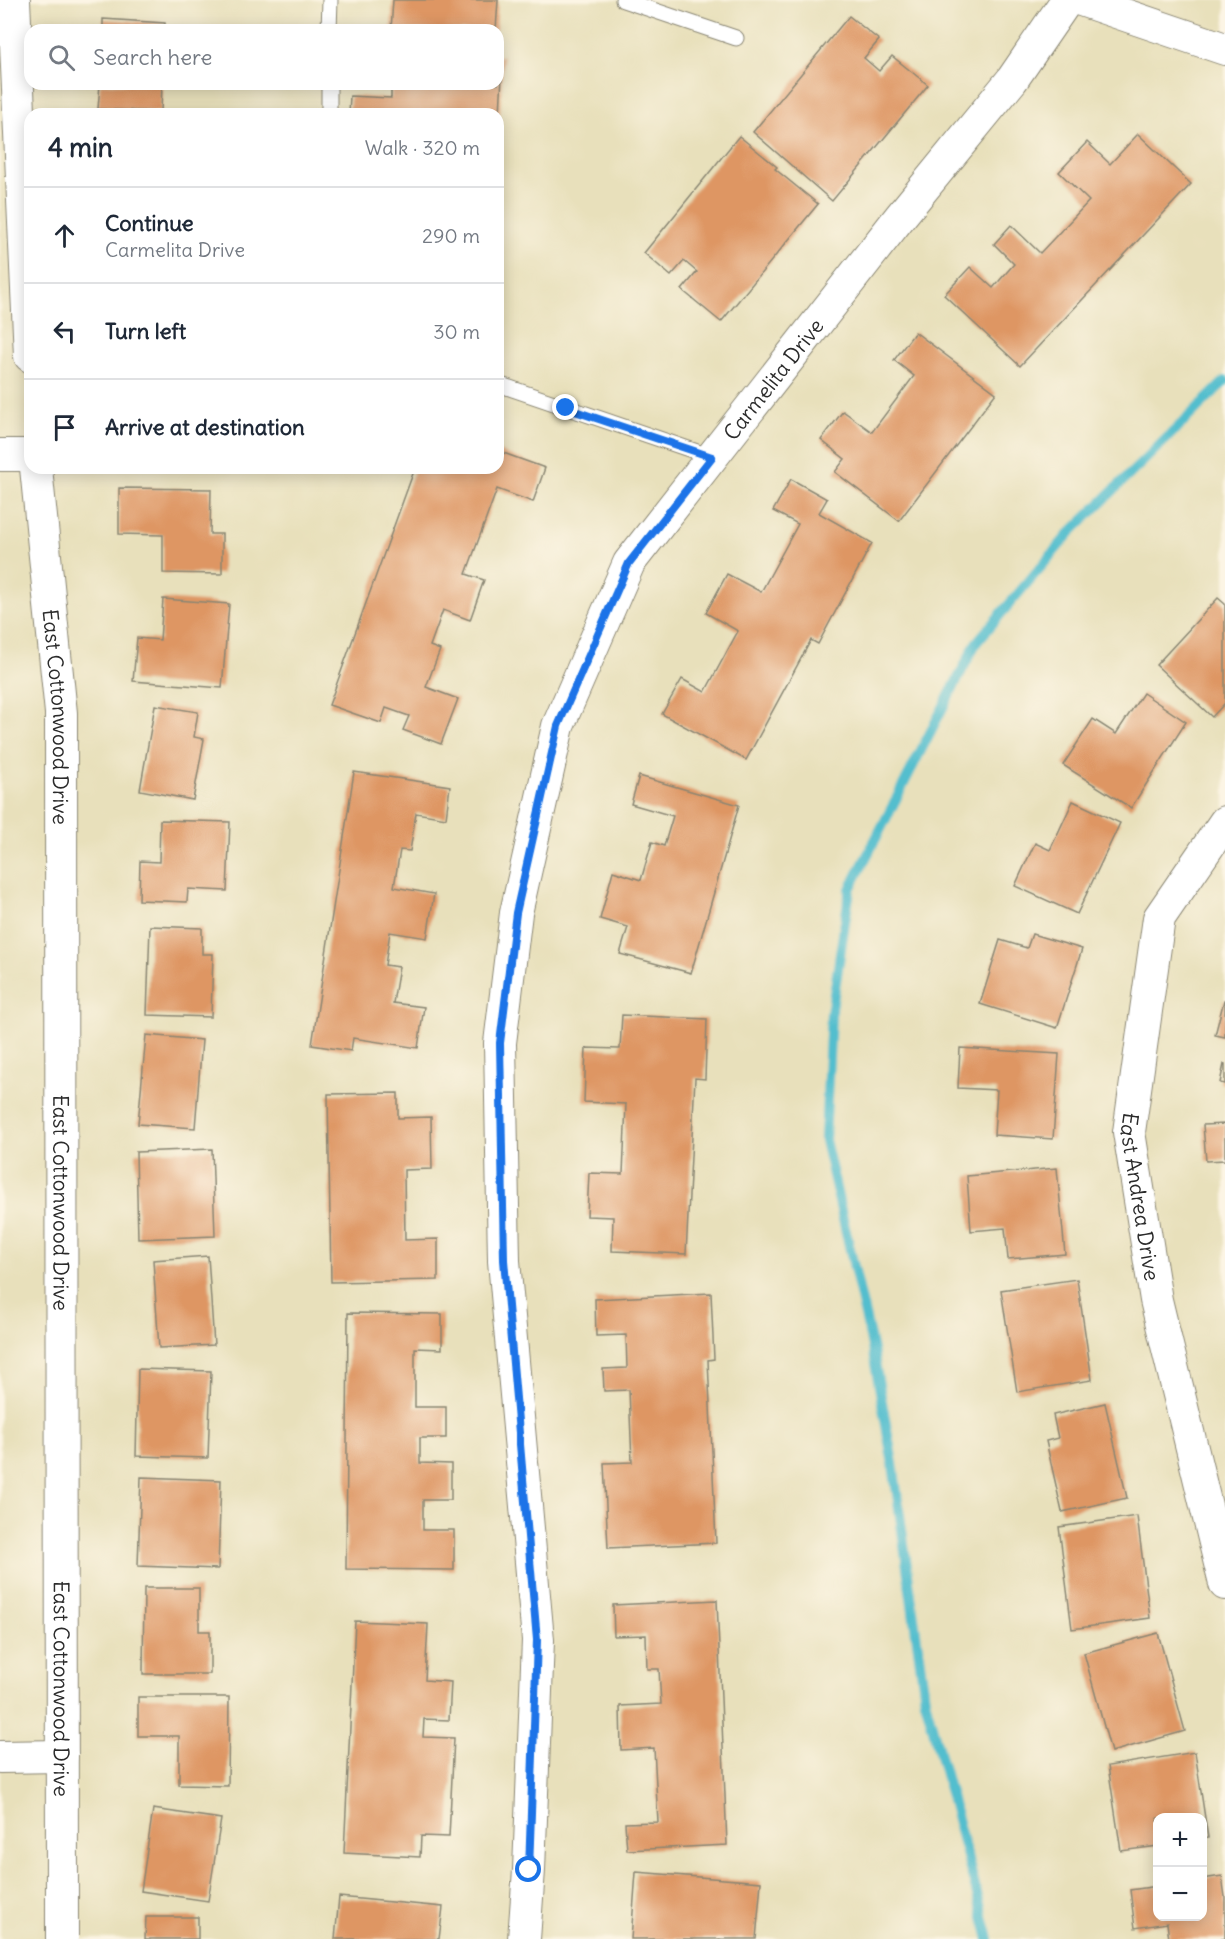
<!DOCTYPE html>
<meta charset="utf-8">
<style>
:root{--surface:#fff;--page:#f2f2f3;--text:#1f2937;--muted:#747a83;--line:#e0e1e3}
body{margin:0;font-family:Delius,sans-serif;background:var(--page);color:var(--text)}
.controls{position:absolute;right:18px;bottom:18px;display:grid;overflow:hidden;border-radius:12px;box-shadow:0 3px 15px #0003}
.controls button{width:54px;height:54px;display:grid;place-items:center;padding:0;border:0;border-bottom:2px solid var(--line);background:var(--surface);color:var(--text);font:30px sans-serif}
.stop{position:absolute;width:18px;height:18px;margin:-14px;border:4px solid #1a73e8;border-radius:50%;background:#fff}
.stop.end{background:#1a73e8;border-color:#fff;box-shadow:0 2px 6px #0008}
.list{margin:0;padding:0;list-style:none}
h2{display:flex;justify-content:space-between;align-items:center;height:78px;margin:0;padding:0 24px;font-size:26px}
h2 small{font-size:20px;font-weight:400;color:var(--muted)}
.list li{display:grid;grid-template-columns:39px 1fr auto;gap:18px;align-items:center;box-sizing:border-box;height:96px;padding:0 24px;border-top:2px solid var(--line)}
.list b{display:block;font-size:22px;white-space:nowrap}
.list p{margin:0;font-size:20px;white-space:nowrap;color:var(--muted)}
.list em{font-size:20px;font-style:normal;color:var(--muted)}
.icon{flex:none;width:33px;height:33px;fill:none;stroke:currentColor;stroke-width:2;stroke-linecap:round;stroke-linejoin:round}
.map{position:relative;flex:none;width:1225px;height:1939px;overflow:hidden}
.search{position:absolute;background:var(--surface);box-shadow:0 3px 15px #0003;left:24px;top:24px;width:480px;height:66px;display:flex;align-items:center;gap:15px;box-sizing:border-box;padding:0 21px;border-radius:18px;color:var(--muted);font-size:22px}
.panel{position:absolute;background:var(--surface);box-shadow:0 3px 15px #0003;left:24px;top:108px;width:480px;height:366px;border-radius:18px}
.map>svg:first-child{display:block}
</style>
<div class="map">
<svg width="1225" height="1939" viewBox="0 0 1225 1939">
<rect width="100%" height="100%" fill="#fcf5e5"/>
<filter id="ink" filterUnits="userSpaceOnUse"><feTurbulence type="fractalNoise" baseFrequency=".0167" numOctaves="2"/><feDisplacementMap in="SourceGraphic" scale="12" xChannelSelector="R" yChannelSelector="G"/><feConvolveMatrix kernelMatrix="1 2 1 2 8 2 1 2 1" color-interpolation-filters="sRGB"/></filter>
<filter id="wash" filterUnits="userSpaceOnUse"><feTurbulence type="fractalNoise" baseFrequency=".008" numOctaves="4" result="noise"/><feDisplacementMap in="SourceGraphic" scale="24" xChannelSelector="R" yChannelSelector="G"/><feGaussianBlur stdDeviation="1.35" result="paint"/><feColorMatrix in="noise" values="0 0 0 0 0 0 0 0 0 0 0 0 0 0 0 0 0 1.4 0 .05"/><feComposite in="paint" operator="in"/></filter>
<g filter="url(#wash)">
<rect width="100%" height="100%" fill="#e8e0bb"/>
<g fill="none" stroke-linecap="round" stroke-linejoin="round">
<path stroke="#53bece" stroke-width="10" d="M989 1939 925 1699 893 1464 872 1346 825 1140 831 1014 850 889 976 643 1069 534 1225 381"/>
</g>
<g id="blocks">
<g fill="#de9663">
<path d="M393 0H498L496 30H391Z"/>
<path d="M849 16 879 40 864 58 879 71 892 56 928 85 832 201 753 132Z"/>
<path d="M103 19 165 23V30H103Z"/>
<path d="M498 56H503L500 114H349L350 96 391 98V84H498Z"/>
<path d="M100 84H162L161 112 98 109Z"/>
<path d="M1138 134 1191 184 1020 366 944 295 970 267 993 288 1014 264 994 244 1011 225 1040 253 1089 201 1059 172 1087 142 1110 164Z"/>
<path d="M739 136 777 167 775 169 818 204 721 322 682 290 697 272 684 261 671 276 644 253Z"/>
<path d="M915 332 996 393 899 521 835 472 845 459 821 440 843 411 872 432 914 376 894 360Z"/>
<path d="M498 451 545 468 533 502 497 489 466 574 484 580 470 620 443 610 430 646 440 650 426 687 458 699 441 744 403 730 409 716 386 708 381 723 329 705 415 468H498Z"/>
<path d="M791 479 827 499 819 513 872 543 818 644 811 640 746 760 662 714 682 679 705 692 738 631 706 613 727 574 761 592 798 524 773 511Z"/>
<path d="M119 488 211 489 210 534H222V574L163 573V535L119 534Z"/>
<path d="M1218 598 1225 604V703L1212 717 1156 665Z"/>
<path d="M163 599 229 604 222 688 133 681 137 638 160 640Z"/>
<path d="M1143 693 1186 722 1131 808 1063 765 1093 719 1116 734Z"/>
<path d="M155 705 198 712 194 737 204 739 193 800 140 790Z"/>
<path d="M354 772 450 786 446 818 416 813 410 851 400 850 394 887 434 894 427 938 390 932 385 965 399 967 393 1003 424 1007 418 1048 353 1038 351 1051 312 1045Z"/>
<path d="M639 776 739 805 691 973 620 954 628 927 600 919 613 871 641 880 652 842 664 846 673 816 631 804Z"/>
<path d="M1073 801 1120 823 1077 914 1015 886 1035 843 1050 850Z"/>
<path d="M160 820 230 822 227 891 188 889 187 902 139 900 140 861 159 862Z"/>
<path d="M150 926 202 928V954H213L211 1017 147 1015Z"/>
<path d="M1032 934 1082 949 1057 1028 980 1004 1000 940 1027 948Z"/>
<path d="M1224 1000H1225V1037L1215 1035Z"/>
<path d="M622 1015 707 1019 705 1079 695 1078 686 1254 612 1251 613 1217 587 1216 589 1173 623 1174 626 1104 584 1102 586 1048 620 1049Z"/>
<path d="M146 1035 202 1040 195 1128 138 1124Z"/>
<path d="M960 1048 1059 1054 1053 1139 994 1135 997 1090 958 1088Z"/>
<path d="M1224 1064H1225V1084L1220 1083Z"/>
<path d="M398 1093V1118L431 1117 432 1169 404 1170 405 1240 438 1239V1280L331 1282 328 1094Z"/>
<path d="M1225 1124V1160L1206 1161 1203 1125Z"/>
<path d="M212 1149 215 1236 138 1239 136 1152Z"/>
<path d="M1057 1168 1065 1254 1008 1259 1005 1228 971 1231 967 1176Z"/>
<path d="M208 1256 214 1345 159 1348 153 1260Z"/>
<path d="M1077 1279 1092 1380 1017 1392 1001 1290Z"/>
<path d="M711 1293 714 1359 708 1360 716 1543 608 1548 604 1463 632 1462 629 1390 604 1391 603 1369 627 1368 626 1335 596 1336 595 1299Z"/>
<path d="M348 1313 442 1314V1349L415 1348V1407H446V1438H420V1463L451 1464V1500H423V1530H454V1570L346 1569Z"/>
<path d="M138 1369 211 1371 208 1458 136 1456Z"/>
<path d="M1105 1403 1127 1498 1062 1512 1046 1441 1058 1438 1053 1415Z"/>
<path d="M141 1477 221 1480 218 1569 138 1566Z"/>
<path d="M1137 1516 1150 1618 1072 1629 1059 1527Z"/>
<path d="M144 1588H199V1631H210V1674H143Z"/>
<path d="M717 1600 727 1845 627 1850 625 1823 658 1822 654 1748 621 1750 620 1706 661 1704 659 1669H647L646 1635 614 1636 613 1605Z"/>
<path d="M355 1621 428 1624 425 1680 451 1682 449 1720 424 1719 423 1737 454 1738 449 1837 421 1836 420 1857 344 1853Z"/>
<path d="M1158 1633 1185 1731 1111 1752 1084 1653Z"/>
<path d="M138 1697H229L228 1786 179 1785V1736H138Z"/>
<path d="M1195 1752 1208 1838 1202 1839V1818H1158V1846L1121 1851 1108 1766Z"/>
<path d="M153 1809 221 1819 208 1901 141 1891Z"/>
<path d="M636 1872 761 1882 756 1939H631Z"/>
<path d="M1222 1876 1225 1897V1939H1169L1167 1923 1135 1928 1130 1890 1158 1886V1916H1202V1879Z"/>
<path d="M339 1897 443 1907 439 1939H335Z"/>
<path d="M146 1917H198V1939H145Z"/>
</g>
</g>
</g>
<g filter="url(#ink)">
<use href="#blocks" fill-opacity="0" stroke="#8a8673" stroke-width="1.5"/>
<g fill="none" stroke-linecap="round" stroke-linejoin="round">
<defs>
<g id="service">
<path d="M623 0 736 38"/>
<path d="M329 30 330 0"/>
<path d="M329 114V84"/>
<path d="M498 384 712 457"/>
</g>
<g id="minor">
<path d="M14 0 30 356"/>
<path d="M1081 0 1225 49"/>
<path d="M0 455H30"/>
<path id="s1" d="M36 468 61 713 62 1939"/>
<path id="s2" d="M1225 822 1159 918 1129 1132 1156 1300 1225 1584"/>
<path d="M0 1757 62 1756"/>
<path id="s3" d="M524 1939 529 1870 538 1640 504 1261 500 1043 516 913 558 726 629 563 900 217 1012 80 1067 0"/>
</g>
</defs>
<use href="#service" stroke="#8a8673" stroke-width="17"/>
<use href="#minor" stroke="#8a8673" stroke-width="34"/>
<use href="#service" stroke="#fff" stroke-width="15"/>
<use href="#minor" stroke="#fff" stroke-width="32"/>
</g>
</g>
<g fill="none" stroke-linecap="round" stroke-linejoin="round" filter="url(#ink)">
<path stroke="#1a73e8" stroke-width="8" d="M529 1870 537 1640 504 1260 500 1043 516 913 558 726 629 563 712 457 566 408"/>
</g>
<g text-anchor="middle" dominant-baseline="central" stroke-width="4.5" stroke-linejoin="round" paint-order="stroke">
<g font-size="21" fill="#2b2b2b" stroke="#fcf5e5">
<text stroke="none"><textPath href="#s3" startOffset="1632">Carmelita Drive</textPath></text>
<text stroke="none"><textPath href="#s1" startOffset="250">East Cottonwood Drive</textPath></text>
<text stroke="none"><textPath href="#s2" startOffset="398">East Andrea Drive</textPath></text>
<text stroke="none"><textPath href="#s1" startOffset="736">East Cottonwood Drive</textPath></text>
<text stroke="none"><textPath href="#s1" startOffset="1222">East Cottonwood Drive</textPath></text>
</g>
</g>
</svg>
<div class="controls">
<button>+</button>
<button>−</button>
</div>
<div class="stop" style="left:529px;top:1870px"></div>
<div class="stop end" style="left:566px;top:408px"></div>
<div class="search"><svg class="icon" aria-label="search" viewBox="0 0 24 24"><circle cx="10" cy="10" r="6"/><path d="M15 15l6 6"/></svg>Search here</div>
<section class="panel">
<h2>4 min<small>Walk · 320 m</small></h2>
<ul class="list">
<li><svg class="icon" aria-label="ahead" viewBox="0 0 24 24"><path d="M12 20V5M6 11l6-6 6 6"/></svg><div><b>Continue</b><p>Carmelita Drive</p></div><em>290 m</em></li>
<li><svg class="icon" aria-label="left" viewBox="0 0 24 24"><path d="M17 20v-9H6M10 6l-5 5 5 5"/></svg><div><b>Turn left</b></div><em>30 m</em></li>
<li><svg class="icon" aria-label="arrive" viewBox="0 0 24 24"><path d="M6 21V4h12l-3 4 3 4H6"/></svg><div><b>Arrive at destination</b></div></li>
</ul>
</section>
</div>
